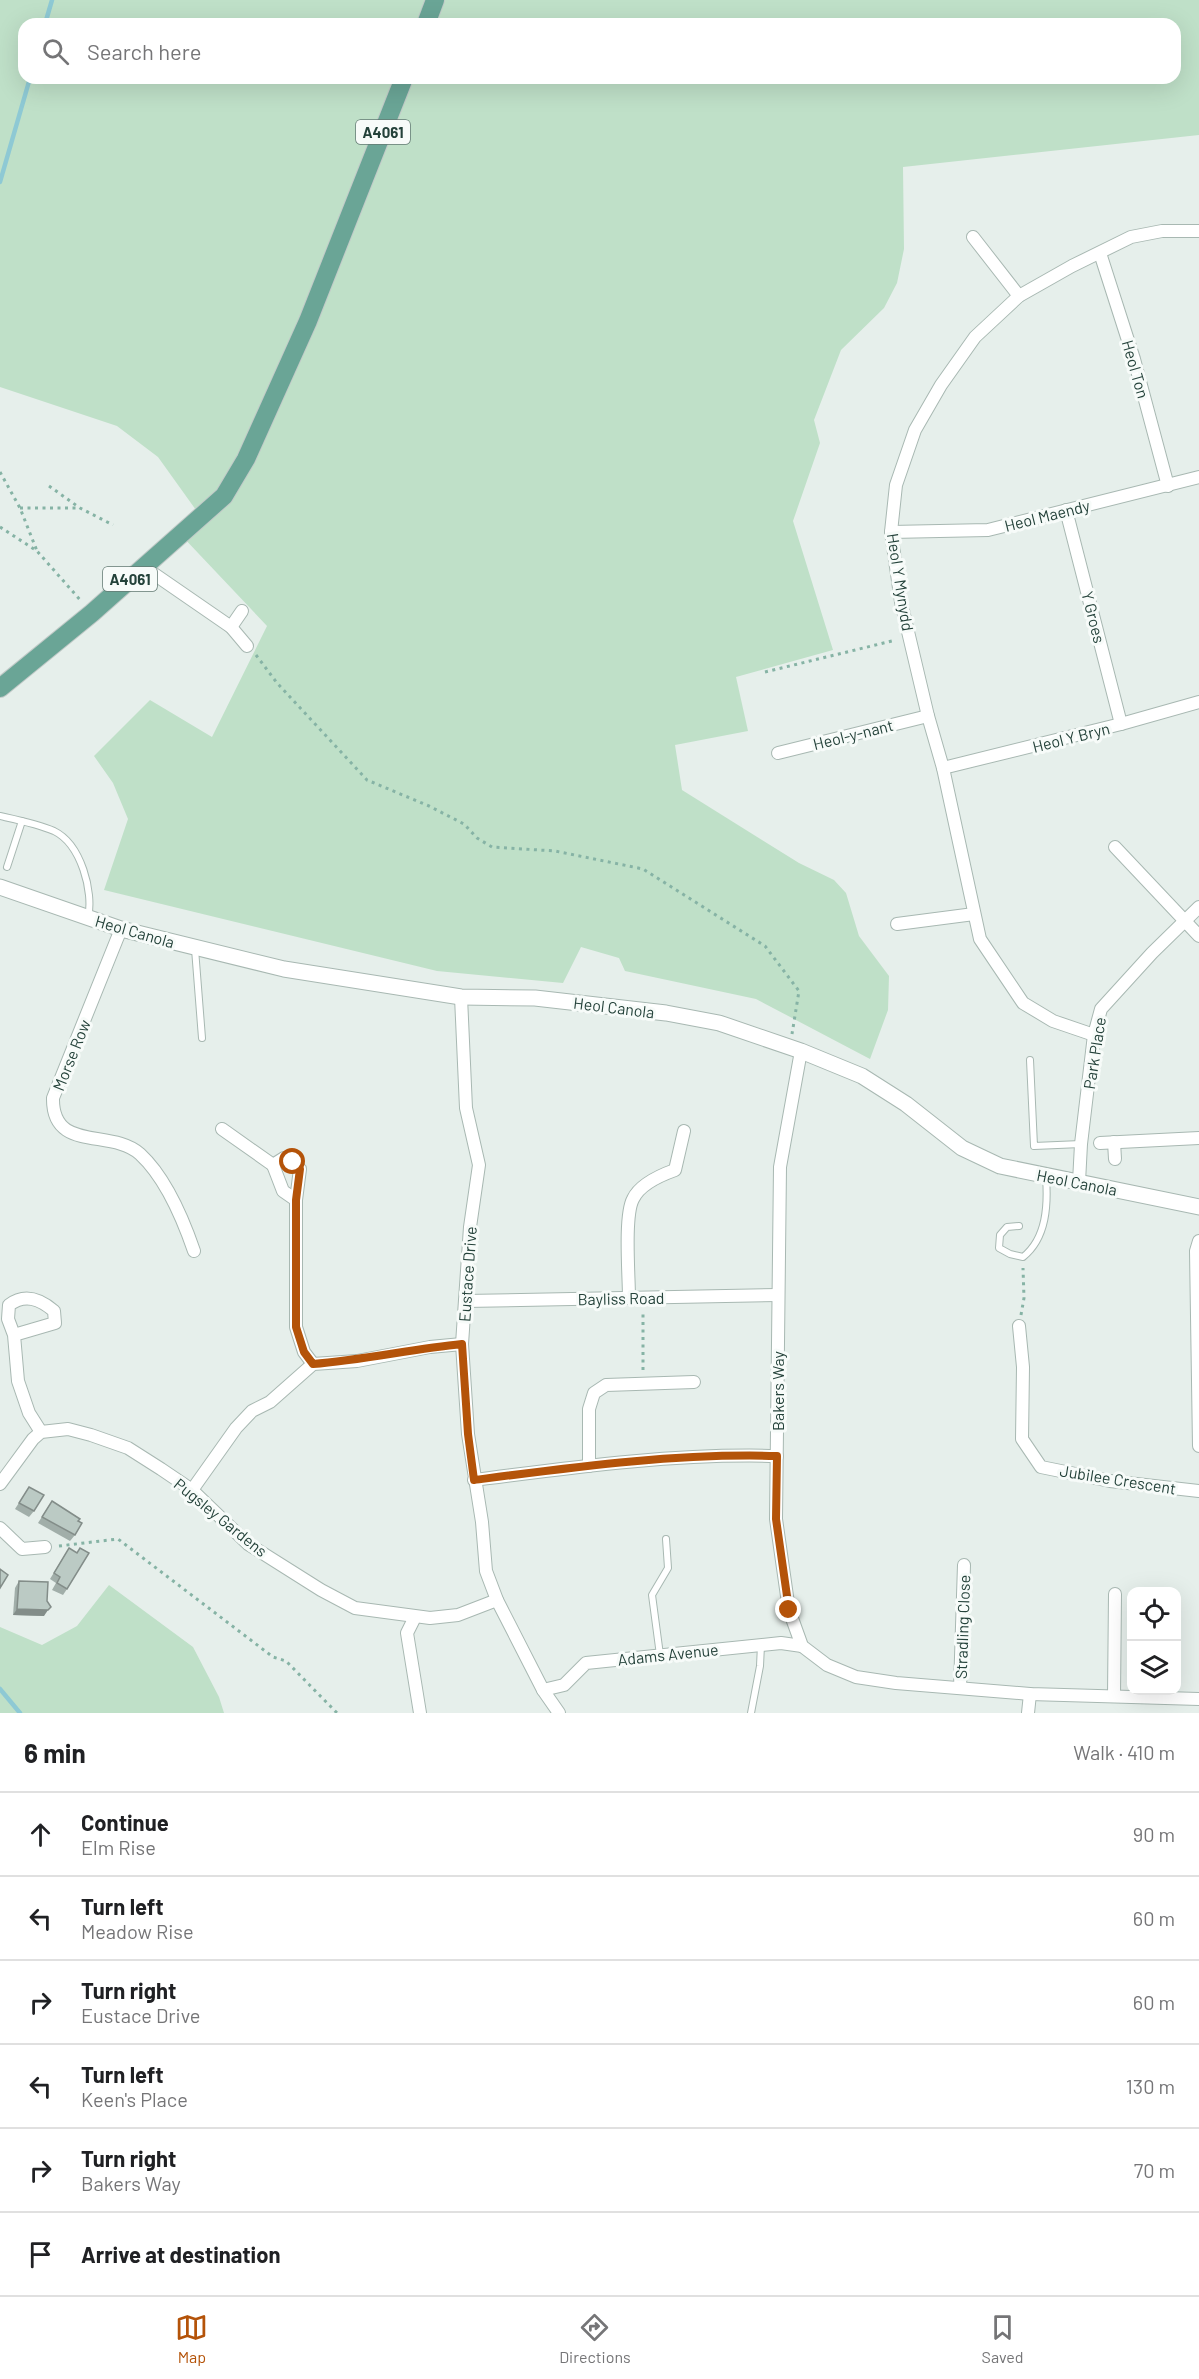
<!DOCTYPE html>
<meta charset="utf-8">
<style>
:root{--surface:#fff;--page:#f6f6f6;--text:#202124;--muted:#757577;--line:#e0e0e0;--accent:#b45309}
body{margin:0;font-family:Barlow,sans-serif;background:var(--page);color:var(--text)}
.controls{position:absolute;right:18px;bottom:18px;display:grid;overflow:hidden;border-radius:12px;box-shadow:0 6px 24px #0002}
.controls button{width:54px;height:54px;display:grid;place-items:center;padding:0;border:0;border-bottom:2px solid var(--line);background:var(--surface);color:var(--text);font:30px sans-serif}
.stop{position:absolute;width:18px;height:18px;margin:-14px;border:4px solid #b45309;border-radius:50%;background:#fff}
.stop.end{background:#b45309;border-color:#fff;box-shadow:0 2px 6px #0008}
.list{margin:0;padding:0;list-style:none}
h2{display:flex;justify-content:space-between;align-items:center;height:78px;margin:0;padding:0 24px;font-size:26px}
h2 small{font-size:20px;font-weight:400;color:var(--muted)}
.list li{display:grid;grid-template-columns:39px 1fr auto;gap:18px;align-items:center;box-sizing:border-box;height:84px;padding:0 24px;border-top:2px solid var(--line)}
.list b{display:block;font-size:22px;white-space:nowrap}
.list p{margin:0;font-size:20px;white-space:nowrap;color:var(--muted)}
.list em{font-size:20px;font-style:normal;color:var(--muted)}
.icon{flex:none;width:33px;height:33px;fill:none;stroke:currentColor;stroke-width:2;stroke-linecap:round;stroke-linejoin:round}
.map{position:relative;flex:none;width:1199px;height:1713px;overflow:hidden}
.search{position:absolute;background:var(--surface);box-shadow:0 6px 24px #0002;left:18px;right:18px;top:18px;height:66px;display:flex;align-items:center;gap:15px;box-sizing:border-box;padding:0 21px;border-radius:18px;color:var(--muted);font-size:22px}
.sheet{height:582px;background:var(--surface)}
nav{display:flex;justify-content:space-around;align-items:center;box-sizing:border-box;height:84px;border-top:2px solid var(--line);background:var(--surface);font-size:16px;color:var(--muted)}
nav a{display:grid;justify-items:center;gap:3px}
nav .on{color:var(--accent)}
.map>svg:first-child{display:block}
</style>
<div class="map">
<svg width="1199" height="1713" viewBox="0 0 1199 1713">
<rect width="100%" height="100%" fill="#e6efeb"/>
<g fill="#bfe0c8" fill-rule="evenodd">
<path d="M0 0H1199V135L903 167 904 249 897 283 884 308 841 350 814 420 820 443 793 521 833 650 736 677 748 731 675 745 682 790 799 863 834 880 846 893 859 936 889 976 888 1010 870 1059 756 999 625 971 619 958 581 947 563 983 437 971 104 890 128 819 113 783 94 756 150 700 212 737 267 626 181 535 201 517 158 457 117 426 0 387ZM24 24H1175V78H24Z"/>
<path d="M109 1585 193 1647 219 1697 224 1713H0V1627L42 1645 77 1626Z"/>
</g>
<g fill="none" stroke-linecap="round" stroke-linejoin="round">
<g stroke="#8ec9d4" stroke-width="4.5">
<path d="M45 24 52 0"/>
<path d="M0 182 30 78"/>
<path d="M0 1689 20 1713"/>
</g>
<defs>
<g id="service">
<path d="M0 816C18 820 38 824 54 831 81 844 94 892 88 918"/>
<path d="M7 867 22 821"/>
<path d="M195 949 202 1038"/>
<path d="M1030 1060 1034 1146 1081 1144"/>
<path d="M1019 1226 1007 1227 1000 1235 999 1248 1010 1254 1023 1257C1047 1238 1048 1204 1046 1177"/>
<path d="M660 1655 652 1595 668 1568 666 1539"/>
<path d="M751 1713 760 1666 761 1645"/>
</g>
<g id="minor">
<path d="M973 237 1019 296"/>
<path d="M1100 253 1134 359 1168 486"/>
<path d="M1066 510 1121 724"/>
<path d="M891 532 988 530 1199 477"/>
<path d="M144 567 231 627 247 646"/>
<path d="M231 627 242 611"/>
<path d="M778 753 928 716"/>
<path d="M943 768 1121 724 1199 702"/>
<path d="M1115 847 1199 936"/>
<path d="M897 924 974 914"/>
<path d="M121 929 53 1098C52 1153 111 1128 140 1154 166 1178 183 1219 194 1251"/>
<path d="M461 997 466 1108 479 1165 470 1227 462 1344 468 1434 482 1522 486 1571 497 1600 543 1690 559 1713"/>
<path d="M1094 1035 1053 1021 1023 1003 980 939 943 768 928 716 901 602 891 532 896 485 915 430 941 385 975 337 1019 296 1072 266 1131 237 1162 231H1199"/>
<path d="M801 1051 780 1167 776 1519 789 1610 802 1646 827 1665 856 1677 896 1683 1030 1694 1199 1699"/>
<path d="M222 1129 273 1165"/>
<path d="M1114 1142 1115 1159"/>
<path d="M1100 1143 1199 1138"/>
<path d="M273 1165 284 1158 300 1169 296 1200V1327L304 1352 313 1364"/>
<path d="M273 1165 283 1191 296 1200"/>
<path d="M1079 1182 1081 1144 1094 1035 1101 1009 1152 953 1199 907"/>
<path d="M1199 1241 1196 1251 1199 1446"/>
<path d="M629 1298C629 1276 624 1216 633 1199 640 1184 661 1175 675 1170L684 1131"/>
<path d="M465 1301 778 1295"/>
<path d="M1019 1326 1023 1367 1022 1439 1041 1467 1110 1481 1199 1491"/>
<path d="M14 1335 55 1323 54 1311C40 1299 25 1293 9 1305L8 1319 14 1335 18 1381 29 1413 41 1432"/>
<path d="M589 1466V1409L594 1393 606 1385 694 1382"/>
<path d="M474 1480C574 1467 676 1453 777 1456"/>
<path d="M0 1484 33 1439 41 1432 68 1429 91 1435 128 1448 161 1469 192 1490 248 1544 321 1590 355 1608 430 1618 458 1615 497 1600"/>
<path d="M192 1490 236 1428 252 1411 270 1402 313 1364 357 1361 430 1347 462 1344"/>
<path d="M0 1528 22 1549 45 1547"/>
<path d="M415 1617 407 1633 420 1713"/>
<path d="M960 1688 964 1565"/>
<path d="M543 1690 564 1685 586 1663 781 1643 802 1646"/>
<path d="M1114 1696 1115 1594"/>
<path d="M1028 1713 1030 1694"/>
</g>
<path id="tertiary" d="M0 887 121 929 284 969 461 997 535 998 666 1013 719 1023 801 1051 862 1076 906 1104 962 1148 1000 1166 1199 1207"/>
<g id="primary">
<path d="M426 24 435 0"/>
<path d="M0 688 92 613 224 496 246 459 308 321 404 78"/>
</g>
</defs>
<use href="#service" stroke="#a8b8b2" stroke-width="8"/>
<use href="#minor" stroke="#a8b8b2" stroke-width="14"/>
<use href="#tertiary" stroke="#a8b8b2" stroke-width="17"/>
<use href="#primary" stroke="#c2cac8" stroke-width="20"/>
<g stroke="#86b3a5" stroke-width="3" stroke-dasharray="3 4.5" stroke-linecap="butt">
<path d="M0 472 20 508 37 551"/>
<path d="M49 486 80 508 113 525"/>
<path d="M20 508H78"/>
<path d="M0 527 37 551 82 602"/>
<path d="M256 655 277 683 367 780 429 806 464 824 477 838 492 847 555 851 643 869 765 946 799 991 792 1034"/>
<path d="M765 672 896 640"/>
<path d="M1021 1315 1024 1298 1023 1268"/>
<path d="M643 1370V1311"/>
<path d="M59 1546 118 1539 273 1657 286 1661 337 1713"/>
</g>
<use href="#service" stroke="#fff" stroke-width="6"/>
<use href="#minor" stroke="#fff" stroke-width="12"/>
<use href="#tertiary" stroke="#fff" stroke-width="15"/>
<use href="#primary" stroke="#6aa596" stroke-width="18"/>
</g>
<g fill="#a1aea9">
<path d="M29 1487 34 1511 29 1517 15 1509Z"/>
<path d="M52 1501 78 1521 75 1535 70 1541 38 1523Z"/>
<path d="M69 1548 67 1589 63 1595 52 1590 56 1583 50 1579Z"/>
<path d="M19 1581 44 1616 13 1615 15 1588Z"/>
</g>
<path fill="#838d89" d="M17 1609 48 1610 44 1616 13 1615Z"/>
<g fill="#bbcac4" stroke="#838d89" stroke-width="1.5">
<path d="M29 1487 44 1495 34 1511 19 1503Z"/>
<path d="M52 1501 80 1519 78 1521 82 1523 75 1535 42 1517Z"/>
<path d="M69 1548 77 1553 80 1548 89 1553 67 1589 57 1583 60 1577 54 1573Z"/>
<path d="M0 1569 8 1575 0 1588Z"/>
<path d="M19 1581 48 1582 47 1601 51 1607 48 1610 17 1609Z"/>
</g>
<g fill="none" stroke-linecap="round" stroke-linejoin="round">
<path stroke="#b45309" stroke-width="8" d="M293 1162 300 1169 296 1200V1327L304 1352 313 1364C363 1360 412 1349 462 1344L468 1434 474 1480C574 1467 676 1453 777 1456L776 1519 789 1610"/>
</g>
<g text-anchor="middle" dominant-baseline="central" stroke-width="6" stroke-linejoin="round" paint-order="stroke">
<g fill="#f7fbf9" stroke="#637a73" stroke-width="1.5">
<rect x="356" y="120" width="54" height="24" rx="4.5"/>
<rect x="103" y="567" width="54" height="24" rx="4.5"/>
</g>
<g font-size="15" font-weight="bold" fill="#24423a">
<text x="383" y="132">A4061</text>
<text x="130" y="579">A4061</text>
</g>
<g font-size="16" fill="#24423a" stroke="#f7fbf9">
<text transform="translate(1136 369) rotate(74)">Heol Ton</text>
<text transform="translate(1047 515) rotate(-14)">Heol Maendy</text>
<text transform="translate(901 582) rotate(81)">Heol Y Mynydd</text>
<text transform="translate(1094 617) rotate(76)">Y Groes</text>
<text transform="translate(853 734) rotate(-14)">Heol-y-nant</text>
<text transform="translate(1071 737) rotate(-14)">Heol Y Bryn</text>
<text transform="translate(135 931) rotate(16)">Heol Canola</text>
<text transform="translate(614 1007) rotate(7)">Heol Canola</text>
<text transform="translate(1094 1053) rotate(-81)">Park Place</text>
<text transform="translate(71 1055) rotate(-68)">Morse Row</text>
<text transform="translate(1077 1182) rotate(11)">Heol Canola</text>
<text transform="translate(467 1274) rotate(-86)">Eustace Drive</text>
<text transform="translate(621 1298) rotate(-1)">Bayliss Road</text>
<text transform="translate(777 1391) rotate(-90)">Bakers Way</text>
<text transform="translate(1118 1479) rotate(9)">Jubilee Crescent</text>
<text transform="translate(221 1517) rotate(39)">Pugsley Gardens</text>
<text transform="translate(962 1627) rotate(-88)">Stradling Close</text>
<text transform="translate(668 1654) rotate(-6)">Adams Avenue</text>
</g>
</g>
</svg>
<div class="controls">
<button><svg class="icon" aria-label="locate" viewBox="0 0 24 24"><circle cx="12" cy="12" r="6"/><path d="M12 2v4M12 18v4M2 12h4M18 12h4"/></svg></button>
<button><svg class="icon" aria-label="layers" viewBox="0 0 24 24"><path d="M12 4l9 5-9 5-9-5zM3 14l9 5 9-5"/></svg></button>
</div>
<div class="stop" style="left:293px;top:1162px"></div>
<div class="stop end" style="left:789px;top:1610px"></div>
<div class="search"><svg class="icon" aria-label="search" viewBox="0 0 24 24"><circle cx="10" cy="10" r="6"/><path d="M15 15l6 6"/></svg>Search here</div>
</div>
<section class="sheet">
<h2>6 min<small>Walk · 410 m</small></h2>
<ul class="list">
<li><svg class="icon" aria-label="ahead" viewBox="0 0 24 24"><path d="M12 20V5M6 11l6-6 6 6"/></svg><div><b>Continue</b><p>Elm Rise</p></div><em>90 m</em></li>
<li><svg class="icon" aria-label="left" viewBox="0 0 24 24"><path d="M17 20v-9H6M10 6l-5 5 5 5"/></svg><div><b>Turn left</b><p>Meadow Rise</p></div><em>60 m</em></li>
<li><svg class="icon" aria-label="right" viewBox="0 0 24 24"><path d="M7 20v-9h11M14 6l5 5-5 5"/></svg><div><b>Turn right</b><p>Eustace Drive</p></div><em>60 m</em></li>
<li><svg class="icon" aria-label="left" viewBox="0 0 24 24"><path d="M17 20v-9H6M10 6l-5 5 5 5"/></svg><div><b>Turn left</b><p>Keen's Place</p></div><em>130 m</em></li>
<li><svg class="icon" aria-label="right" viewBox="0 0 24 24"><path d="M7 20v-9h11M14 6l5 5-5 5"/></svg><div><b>Turn right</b><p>Bakers Way</p></div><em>70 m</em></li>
<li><svg class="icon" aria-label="arrive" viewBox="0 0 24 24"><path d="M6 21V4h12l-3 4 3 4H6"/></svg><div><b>Arrive at destination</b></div></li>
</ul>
</section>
<nav>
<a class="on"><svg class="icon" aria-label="map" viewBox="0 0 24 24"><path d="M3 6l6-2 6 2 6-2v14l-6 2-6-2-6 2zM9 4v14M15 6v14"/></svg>Map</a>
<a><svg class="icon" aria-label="directions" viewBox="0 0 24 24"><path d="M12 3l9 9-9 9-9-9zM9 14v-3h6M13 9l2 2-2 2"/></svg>Directions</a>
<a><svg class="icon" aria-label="saved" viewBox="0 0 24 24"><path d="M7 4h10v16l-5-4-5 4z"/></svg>Saved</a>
</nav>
